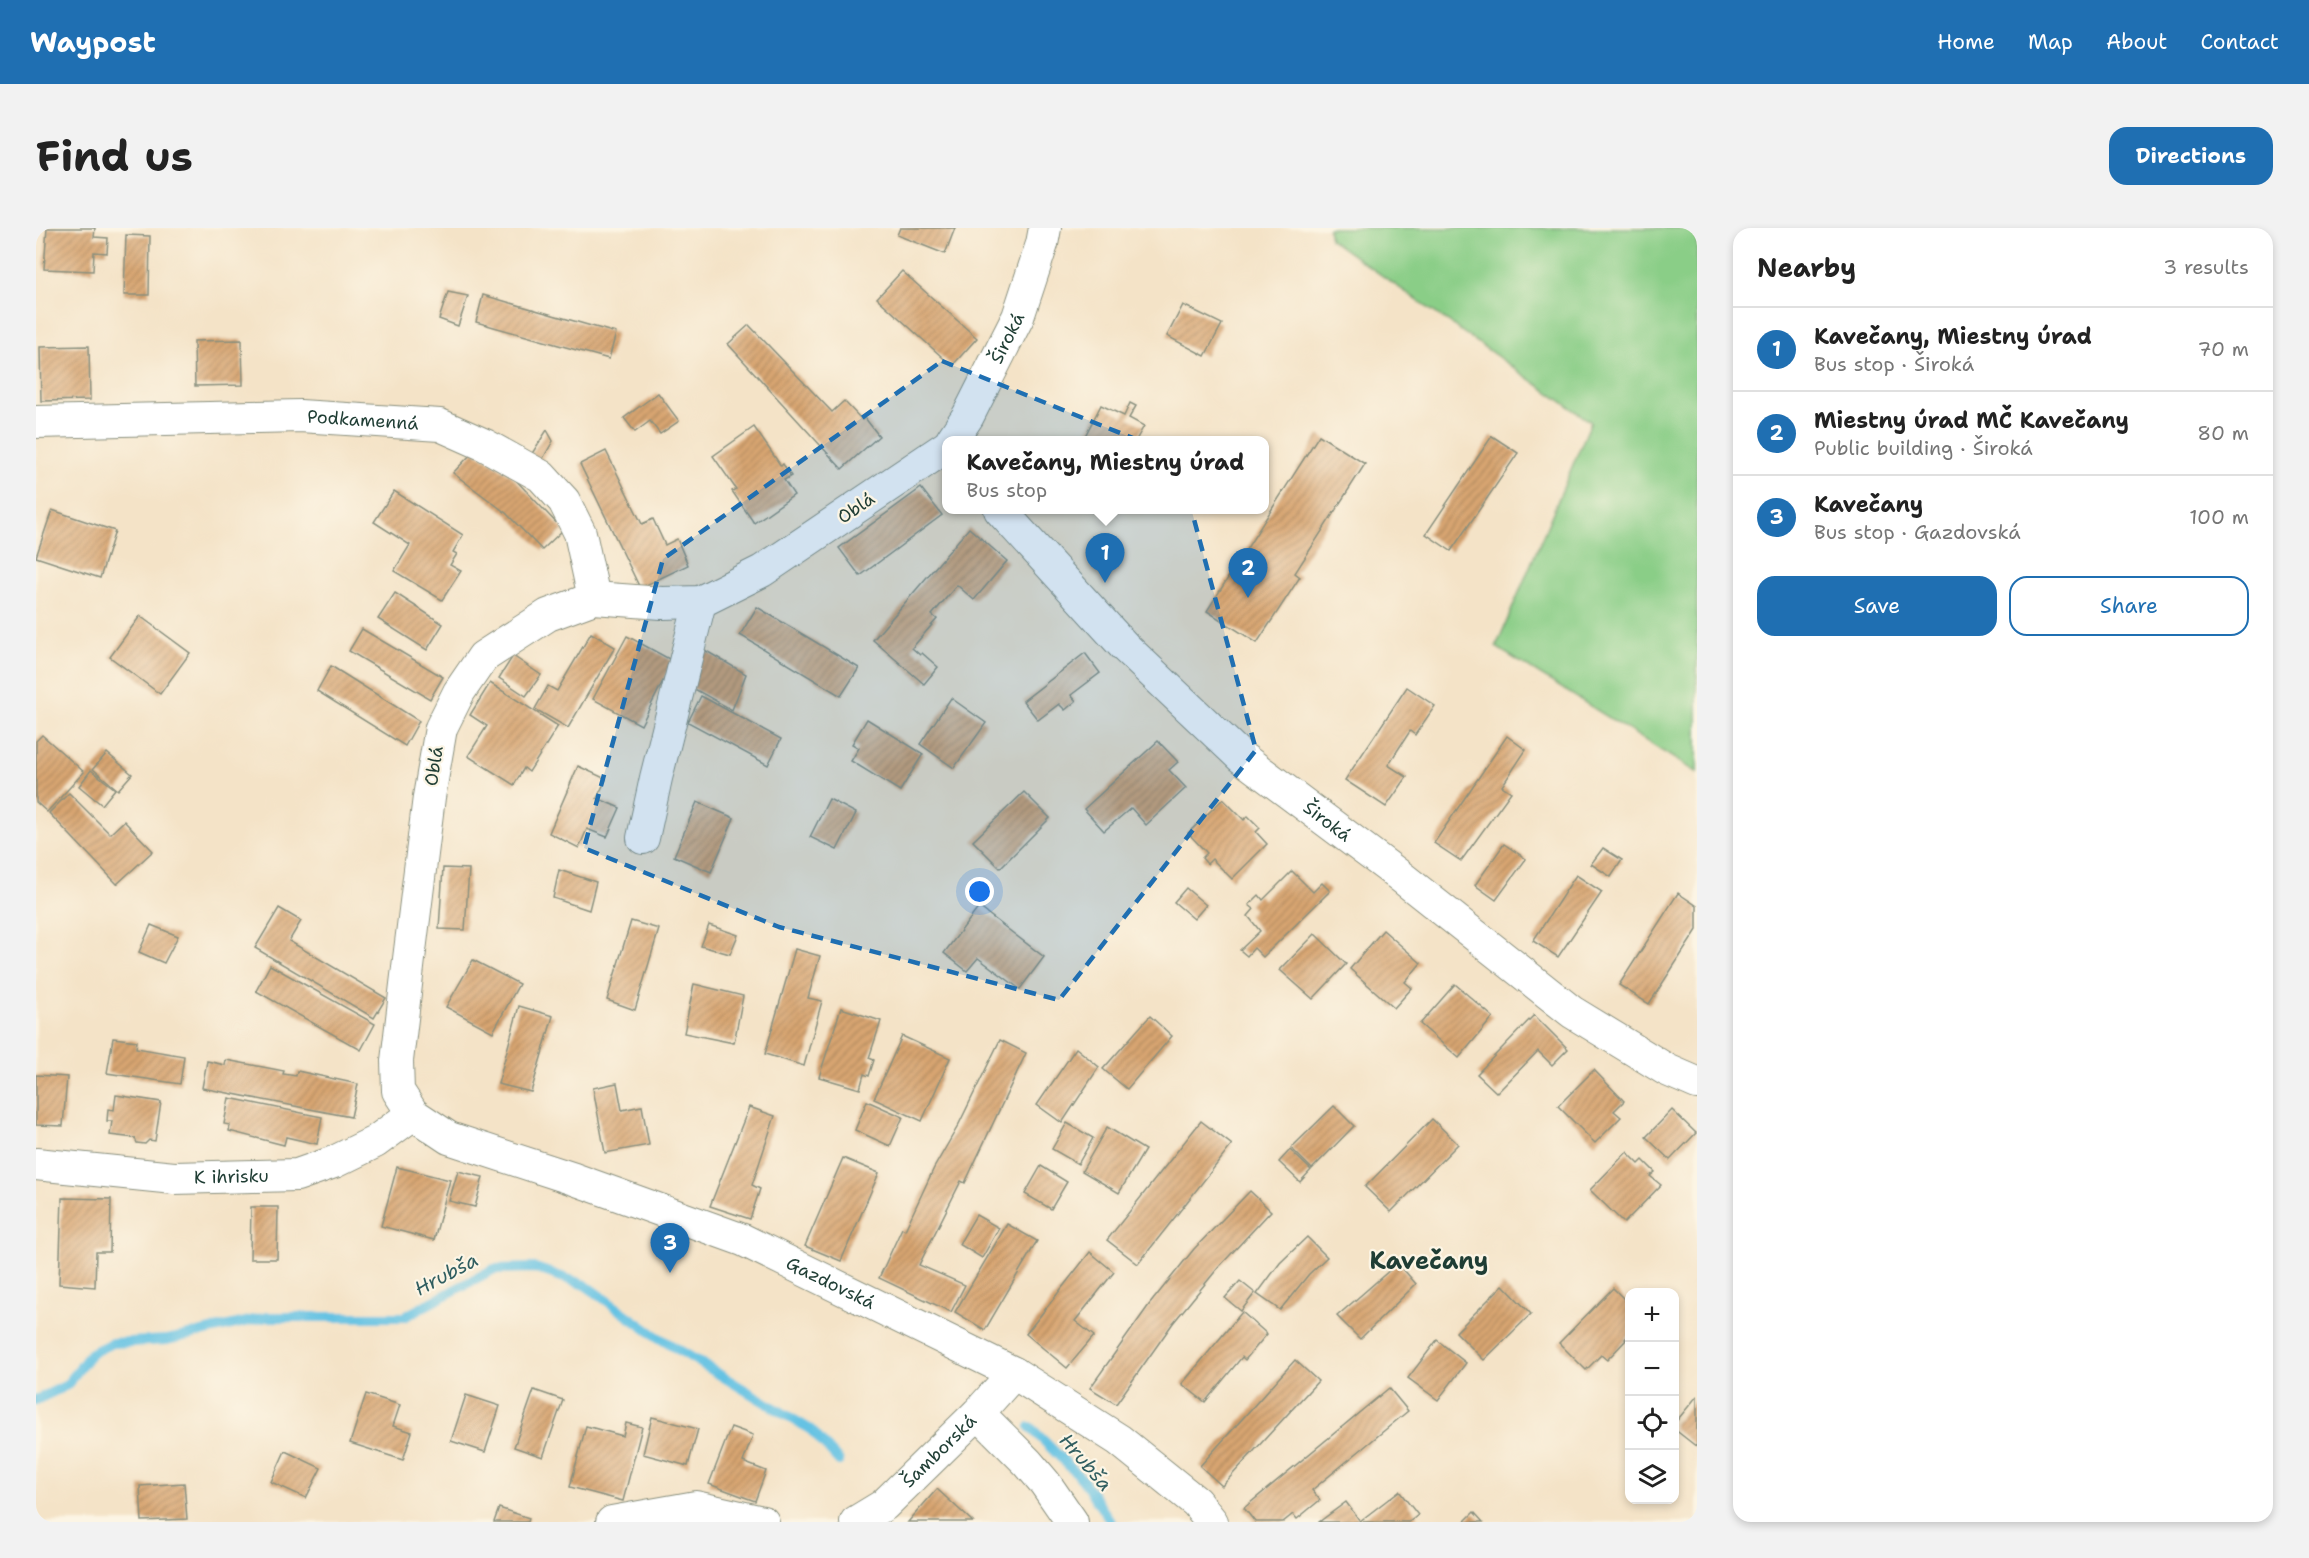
<!DOCTYPE html>
<meta charset="utf-8">
<style>
:root{--surface:#fff;--page:#f2f2f2;--text:#222;--muted:#767676;--line:#e0e0e0;--accent:#1f6fb2}
body{margin:0;font-family:"Shantell Sans",sans-serif;background:var(--page);color:var(--text)}
.controls{position:absolute;right:18px;bottom:18px;display:grid;overflow:hidden;border-radius:12px;box-shadow:0 3px 9px #0003}
.controls button{width:54px;height:54px;display:grid;place-items:center;padding:0;border:0;border-bottom:2px solid var(--line);background:var(--surface);color:var(--text);font:30px sans-serif}
.you{position:absolute;left:944px;top:664px;width:21px;height:21px;margin:-15px;border:4px solid #fff;border-radius:50%;background:#1a73e8;box-shadow:0 0 0 9px #1a73e833}
.badge{display:grid;place-items:center;width:39px;height:39px;border-radius:50%;background:var(--accent);color:#fff;font-size:20px;font-weight:700}
.pin{position:absolute;translate:-50% -50px;filter:drop-shadow(0 2px 3px #0008)}
.pin::after{content:'';position:absolute;top:32px;width:21px;height:18px;background:inherit;clip-path:polygon(0 0,100% 0,50% 100%)}
.popup{position:absolute;left:906px;top:208px;width:327px;height:78px;box-sizing:border-box;display:grid;place-content:center;border-radius:12px;background:var(--surface);filter:drop-shadow(0 2px 4px #0005);font-size:20px;white-space:nowrap;color:var(--muted)}
.popup b{font-size:22px;color:var(--text)}
.popup::after{content:'';position:absolute;left:50%;top:100%;margin-left:-12px;border:12px solid transparent;border-top-color:var(--surface)}
.list{margin:0;padding:0;list-style:none}
h2{display:flex;justify-content:space-between;align-items:center;height:78px;margin:0;padding:0 24px;font-size:26px}
h2 small{font-size:20px;font-weight:400;color:var(--muted)}
.list li{display:grid;grid-template-columns:39px 1fr auto;gap:18px;align-items:center;box-sizing:border-box;height:84px;padding:0 24px;border-top:2px solid var(--line)}
.list b{display:block;font-size:22px;white-space:nowrap}
.list p{margin:0;font-size:20px;white-space:nowrap;color:var(--muted)}
.list em{font-size:20px;font-style:normal;color:var(--muted)}
.actions{display:flex;gap:12px;padding:18px 24px}
.actions a{flex:1;padding:14px 0;border:2px solid var(--accent);border-radius:18px;text-align:center;font-size:21px;color:var(--accent)}
.actions .main{background:var(--accent);color:#fff}
.icon{flex:none;width:33px;height:33px;fill:none;stroke:currentColor;stroke-width:2;stroke-linecap:round;stroke-linejoin:round}
.map{position:relative;flex:none;width:1661px;height:1294px;overflow:hidden;border-radius:18px}
header{display:flex;align-items:center;gap:36px;box-sizing:border-box;height:84px;padding:0 30px;background:var(--accent);color:#fff}
header strong{font-size:28px}
nav{display:flex;gap:33px;margin-inline-start:auto;font-size:21px}
.intro{display:flex;align-items:center;justify-content:space-between;box-sizing:border-box;height:144px;padding:0 36px}
h1{margin:0;font-size:42px}
.button{padding:15px 27px;border-radius:18px;background:var(--accent);color:#fff;font-size:21px;font-weight:700}
main{display:flex;gap:36px;padding:0 36px}
aside{flex:1;background:var(--surface);border-radius:18px;box-shadow:0 3px 9px #0003}
.map>svg:first-child{display:block}
</style>
<header>
<strong>Waypost</strong>
<nav><a>Home</a><a>Map</a><a>About</a><a>Contact</a></nav>
</header>
<div class="intro"><h1>Find us</h1><a class="button">Directions</a></div>
<main>
<div class="map">
<svg width="1661" height="1294" viewBox="0 0 1661 1294">
<defs>
<pattern id="building-hatch" width="6" height="6" patternUnits="userSpaceOnUse" patternTransform="scale(1.5)"><rect width="6" height="6" fill="#d8a571"/><path d="M-1 1l2-2M0 6l6-6M5 7l2-2" fill="none" stroke="#af885e"/></pattern>
</defs>
<rect width="100%" height="100%" fill="#fcf5e5"/>
<filter id="ink" filterUnits="userSpaceOnUse"><feTurbulence type="fractalNoise" baseFrequency=".0167" numOctaves="2"/><feDisplacementMap in="SourceGraphic" scale="12" xChannelSelector="R" yChannelSelector="G"/><feConvolveMatrix kernelMatrix="1 2 1 2 8 2 1 2 1" color-interpolation-filters="sRGB"/></filter>
<filter id="wash" filterUnits="userSpaceOnUse"><feTurbulence type="fractalNoise" baseFrequency=".008" numOctaves="4" result="noise"/><feDisplacementMap in="SourceGraphic" scale="24" xChannelSelector="R" yChannelSelector="G"/><feGaussianBlur stdDeviation="1.35" result="paint"/><feColorMatrix in="noise" values="0 0 0 0 0 0 0 0 0 0 0 0 0 0 0 0 0 1.4 0 .05"/><feComposite in="paint" operator="in"/></filter>
<g filter="url(#wash)">
<rect width="100%" height="100%" fill="#f4e3c7"/>
<path fill="#8ace87" stroke="#54865e" stroke-width="1.5" d="M1292 0H1661V545L1460 419 1555 194 1294 11Z"/>
<g fill="none" stroke-linecap="round" stroke-linejoin="round">
<g stroke="#65c2e3" stroke-width="10">
<path d="M0 1172 31 1157 55 1125 76 1115 131 1112 231 1089H368L458 1041 499 1040 549 1057 620 1108 775 1202 803 1233"/>
<path d="M994 1199 1046 1251 1075 1294"/>
</g>
</g>
<g id="blocks">
<g fill="url(#building-hatch)">
<path d="M11 0H59L58 9 72 10 71 25 58 24 57 43 8 41Z"/>
<path d="M864 0H919L909 26 861 7Z"/>
<path d="M90 7 114 8 113 67H88Z"/>
<path d="M866 43 941 110 916 138 841 70Z"/>
<path d="M412 64 432 68 422 98 403 91Z"/>
<path d="M447 67 580 105 573 131 440 94Z"/>
<path d="M1147 77 1186 96 1169 128 1131 108Z"/>
<path d="M713 97 796 184 808 173 826 192 829 190 843 208 806 241 692 116Z"/>
<path d="M206 112 207 157 159 158 158 113Z"/>
<path d="M53 118 54 172 5 173 4 119Z"/>
<path d="M622 165 643 193 624 206 614 193 599 204 588 190Z"/>
<path d="M1094 175 1100 178 1093 190 1108 198 1100 212H1047L1065 177 1088 188Z"/>
<path d="M718 199 745 238 747 236 755 248 748 252 758 267 718 295 696 263 700 261 677 228Z"/>
<path d="M511 202 517 213 505 234 495 227Z"/>
<path d="M1283 207 1329 236 1259 345 1264 349 1221 415 1171 383Z"/>
<path d="M1456 208 1482 225 1415 323 1390 306Z"/>
<path d="M438 223 475 247 527 302 506 322 470 285 417 245Z"/>
<path d="M570 223 606 296 617 291 629 317 641 311 652 337 604 360 544 236Z"/>
<path d="M885 260 906 287 824 348 803 320Z"/>
<path d="M358 263 427 307 417 324 421 326 414 337 425 343 406 372 358 343 374 317 338 294Z"/>
<path d="M16 282 79 303 64 350 0 329Z"/>
<path d="M933 300 971 333 938 372 921 357 896 387 901 391 876 420 884 427 886 425 902 439 888 456 837 412Z"/>
<path d="M359 365 407 396 391 422 342 391Z"/>
<path d="M721 379 823 440 805 468 704 407Z"/>
<path d="M104 388 154 425 124 466 74 429Z"/>
<path d="M326 401 407 449 394 471 313 423Z"/>
<path d="M555 405 579 419 532 500 499 481 512 458 521 463Z"/>
<path d="M591 408 637 433 605 497 557 471Z"/>
<path d="M665 420 710 446 696 482 653 458Z"/>
<path d="M1049 425 1064 445 1035 467 1040 473 1029 482 1023 476 1002 492 987 473Z"/>
<path d="M477 428 505 447 490 468 463 450Z"/>
<path d="M295 438 383 493 369 518 281 463Z"/>
<path d="M454 455 522 498 493 544 488 540 478 557 432 528 451 498 434 487Z"/>
<path d="M1371 459 1399 478 1379 507 1374 503 1352 537 1371 549 1350 579 1309 552Z"/>
<path d="M665 468 745 511 732 537 652 494Z"/>
<path d="M915 470 950 495 918 540 884 516Z"/>
<path d="M831 491 887 526 864 563 815 533 823 520 816 516Z"/>
<path d="M6 507 48 544 11 584 0 574V513Z"/>
<path d="M1471 508 1490 522 1466 558 1475 564 1425 633 1398 615Z"/>
<path d="M1122 513 1142 534 1133 542 1150 560 1110 597 1095 580 1068 603 1048 581Z"/>
<path d="M71 525 96 546 82 562 57 541Z"/>
<path d="M542 538 570 551 561 570 584 580 571 609 551 601 543 620 513 605Z"/>
<path d="M55 542 79 561 66 577 43 558Z"/>
<path d="M988 564 1014 590 964 640 937 613Z"/>
<path d="M33 565 74 606 88 593 117 623 81 656 13 585Z"/>
<path d="M793 571 820 585 801 622 774 609Z"/>
<path d="M1187 571 1208 592 1212 588 1224 600 1220 604 1231 616 1196 651 1176 631 1171 636 1166 630 1171 625 1152 605Z"/>
<path d="M661 574 698 590 675 644 638 628Z"/>
<path d="M1468 616 1490 631 1460 672 1439 657Z"/>
<path d="M1567 620 1586 632 1575 649 1555 636Z"/>
<path d="M407 640 433 641 429 702 403 701Z"/>
<path d="M523 642 560 654 553 682 517 670Z"/>
<path d="M1256 643 1277 664 1286 655 1294 663 1227 729 1218 720 1211 728 1204 722 1224 703 1212 688 1218 681 1213 677 1223 667 1227 672Z"/>
<path d="M1540 647 1566 664 1522 729 1497 713Z"/>
<path d="M1150 660 1170 677 1158 691 1138 674Z"/>
<path d="M1642 665 1661 678V702L1613 776 1583 757Z"/>
<path d="M943 679 1008 729 984 761 942 730 931 743 908 725Z"/>
<path d="M243 680 265 693 253 713 350 770 338 790 219 720Z"/>
<path d="M595 693 623 701 599 782 571 772Z"/>
<path d="M115 697 142 708 128 735 103 724Z"/>
<path d="M673 697 702 707 694 726 665 718Z"/>
<path d="M1347 702 1385 735 1369 754 1376 760 1358 780 1314 741Z"/>
<path d="M1279 706 1310 736 1277 771 1244 742Z"/>
<path d="M759 721 784 728 772 770 786 773 768 838 729 826Z"/>
<path d="M437 732 483 756 457 804 410 779Z"/>
<path d="M234 737 339 796 325 822 220 763Z"/>
<path d="M658 756 707 768 698 815 648 805Z"/>
<path d="M1419 756 1457 789 1423 830 1384 796Z"/>
<path d="M483 778 517 788 495 864 462 856Z"/>
<path d="M805 780 845 793 833 830 838 832 833 848 828 846 824 861 783 849Z"/>
<path d="M1498 787 1532 821 1516 837 1502 823 1461 865 1441 846Z"/>
<path d="M1114 788 1136 808 1091 861 1067 841Z"/>
<path d="M866 808 914 830 886 893 838 871Z"/>
<path d="M77 810 101 813 100 820 148 828 144 856 71 845Z"/>
<path d="M964 812 990 825 929 955 925 953 883 1037 929 1057 915 1084 843 1050 866 1000 869 1002 898 940 922 898Z"/>
<path d="M1040 820 1063 839 1026 895 1001 877Z"/>
<path d="M190 832 248 843 247 846 260 848 261 843 322 856 315 889 166 860 171 833 189 837Z"/>
<path d="M1558 842 1588 873 1578 883 1585 889 1559 915 1522 878Z"/>
<path d="M0 847 31 849 27 898 0 897Z"/>
<path d="M581 855 586 882 606 878 613 917 569 925 557 860Z"/>
<path d="M80 867 125 874 119 913 113 912 109 916 101 915 99 910 74 907 76 893H71L72 881 78 882Z"/>
<path d="M193 870 286 889 281 916 250 909 248 917 193 903 194 897 188 896Z"/>
<path d="M831 873 867 889 854 918 819 902Z"/>
<path d="M1298 878 1318 898 1276 941 1255 920Z"/>
<path d="M713 879 739 888 716 957 724 961 714 991 674 978Z"/>
<path d="M1636 882 1660 905 1634 932 1610 909Z"/>
<path d="M1396 891 1422 916 1355 984 1329 959Z"/>
<path d="M1165 893 1196 917 1102 1036 1071 1012Z"/>
<path d="M1031 895 1057 910 1042 936 1016 921Z"/>
<path d="M1071 899 1109 922 1083 965 1046 943Z"/>
<path d="M1254 922 1275 942 1264 954 1243 934Z"/>
<path d="M1591 924 1603 936 1607 932 1619 944 1614 948 1625 957 1588 995 1554 962Z"/>
<path d="M807 930 843 945 805 1033 769 1018Z"/>
<path d="M1005 938 1031 954 1015 981 989 966Z"/>
<path d="M361 939 414 952 398 1012 345 998Z"/>
<path d="M422 943 447 949 439 979 413 973Z"/>
<path d="M1214 963 1235 983 1182 1040 1137 1095 1080 1176 1054 1160 1113 1077 1158 1021Z"/>
<path d="M26 970 75 971 74 1024H60L59 1059 23 1056Z"/>
<path d="M215 979H242L241 1031H214Z"/>
<path d="M940 987 963 1000 946 1030 923 1016Z"/>
<path d="M971 996 1001 1013 949 1102 919 1084Z"/>
<path d="M1271 1009 1291 1029 1273 1046 1244 1082 1221 1066 1244 1035Z"/>
<path d="M1054 1024 1078 1044 1039 1093 1058 1108 1031 1140 990 1106Z"/>
<path d="M1362 1035 1380 1056 1324 1111 1301 1088Z"/>
<path d="M1204 1053 1219 1065 1205 1083 1189 1070Z"/>
<path d="M1467 1057 1495 1086 1448 1132 1420 1104Z"/>
<path d="M1577 1060 1594 1077V1106L1589 1111 1590 1112 1571 1132 1565 1127 1550 1142 1523 1115Z"/>
<path d="M1206 1084 1231 1106 1209 1132 1206 1129 1169 1174 1146 1156Z"/>
<path d="M1401 1112 1430 1135 1402 1172 1372 1150Z"/>
<path d="M1259 1132 1282 1153 1186 1258 1164 1238Z"/>
<path d="M1353 1160 1372 1183 1276 1262 1284 1272 1261 1291 1257 1286 1247 1294H1219L1208 1280Z"/>
<path d="M498 1162 527 1172 507 1229 478 1219Z"/>
<path d="M330 1166 364 1177 357 1198 376 1204 367 1232 314 1215Z"/>
<path d="M430 1167 464 1178 449 1224 415 1213Z"/>
<path d="M1661 1168V1219L1638 1201V1196Z"/>
<path d="M616 1189 662 1201 652 1238 607 1226Z"/>
<path d="M590 1195 606 1199 587 1273 534 1259 550 1198 587 1208Z"/>
<path d="M695 1199 717 1207 707 1234 730 1243 719 1273 673 1256Z"/>
<path d="M249 1223 285 1240 270 1270 235 1254Z"/>
<path d="M148 1255 151 1291 106 1293 104 1258Z"/>
<path d="M901 1261 937 1294H872Z"/>
<path d="M1363 1263 1382 1287 1373 1294H1283L1310 1274 1324 1293Z"/>
<path d="M463 1280 493 1290 492 1294H458Z"/>
<path d="M1438 1284 1447 1294H1428Z"/>
</g>
</g>
</g>
<g filter="url(#ink)">
<use href="#blocks" fill-opacity="0" stroke="#8a907e" stroke-width="1.5"/>
<g fill="none" stroke-linecap="round" stroke-linejoin="round">
<defs>
<g id="street">
<path id="s1" d="M0 194 264 188 404 197 449 217 505 248 528 273 544 305 558 370"/>
<path id="s2" d="M916 212 932 188 982 89 1006 16 1009 0"/>
<path id="s3" d="M910 219 726 343 664 374 626 375 558 370 512 387 447 429 423 464 405 500 393 569 373 731 361 833 362 863 377 886 413 910 538 951 707 1012 978 1145 1083 1212 1160 1274 1176 1294"/>
<path id="s4" d="M964 282 1089 419 1205 529 1364 648 1536 784 1631 842 1661 855"/>
<path d="M607 610 620 550 664 374"/>
<path id="s5" d="M0 936 138 950 261 947 298 934 339 914 377 886"/>
<path d="M942 1185 992 1235 1009 1255 1036 1294"/>
<path d="M576 1294 660 1279 727 1294"/>
<path id="s6" d="M820 1294 848 1277 942 1185 978 1145"/>
</g>
</defs>
<use href="#street" stroke="#8a907e" stroke-width="34"/>
<use href="#street" stroke="#fff" stroke-width="32"/>
</g>
</g>
<path fill="#1f6fb2" fill-opacity="0.2" stroke="#1f6fb2" stroke-width="4.5" stroke-dasharray="12 8" stroke-linejoin="round" d="M906 133 1141 228 1220 522 1023 772 743 699 548 620 627 331Z"/>
<g text-anchor="middle" dominant-baseline="central" stroke-width="4.5" stroke-linejoin="round" paint-order="stroke">
<g font-size="18" fill="#1f3d34" stroke="#fcf5e5">
<text stroke="none"><textPath href="#s2" startOffset="116">Široká</textPath></text>
<text stroke="none"><textPath href="#s1" startOffset="327">Podkamenná</textPath></text>
<text transform="translate(820 280) rotate(-34)">Oblá</text>
<text transform="translate(398 538) rotate(-81)">Oblá</text>
<text stroke="none"><textPath href="#s4" startOffset="453">Široká</textPath></text>
<text stroke="none"><textPath href="#s5" startOffset="196">K ihrisku</textPath></text>
<text stroke="none"><textPath href="#s3" startOffset="1452">Gazdovská</textPath></text>
<text stroke="none"><textPath href="#s6" startOffset="110">Šamborská</textPath></text>
</g>
<g font-size="20" font-style="italic" fill="#305e60" stroke="#fcf5e5">
<text transform="translate(410 1046) rotate(-28)">Hrubša</text>
<text transform="translate(1050 1234) rotate(49)">Hrubša</text>
</g>
<g font-size="24" font-weight="bold" fill="#1f3d34" stroke="#fcf5e5">
<text x="1393" y="1033">Kavečany</text>
</g>
</g>
</svg>
<div class="controls">
<button>+</button>
<button>−</button>
<button><svg class="icon" aria-label="locate" viewBox="0 0 24 24"><circle cx="12" cy="12" r="6"/><path d="M12 2v4M12 18v4M2 12h4M18 12h4"/></svg></button>
<button><svg class="icon" aria-label="layers" viewBox="0 0 24 24"><path d="M12 4l9 5-9 5-9-5zM3 14l9 5 9-5"/></svg></button>
</div>
<div class="you"></div>
<div class="pin badge" style="left:1069px;top:355px">1</div>
<div class="popup"><b>Kavečany, Miestny úrad</b>Bus stop</div>
<div class="pin badge" style="left:1212px;top:370px">2</div>
<div class="pin badge" style="left:634px;top:1045px">3</div>
</div>
<aside>
<h2>Nearby<small>3 results</small></h2>
<ul class="list">
<li><span class="badge">1</span><div><b>Kavečany, Miestny úrad</b><p>Bus stop · Široká</p></div><em>70 m</em></li>
<li><span class="badge">2</span><div><b>Miestny úrad MČ Kavečany</b><p>Public building · Široká</p></div><em>80 m</em></li>
<li><span class="badge">3</span><div><b>Kavečany</b><p>Bus stop · Gazdovská</p></div><em>100 m</em></li>
</ul>
<div class="actions"><a class="main">Save</a><a>Share</a></div>
</aside>
</main>
